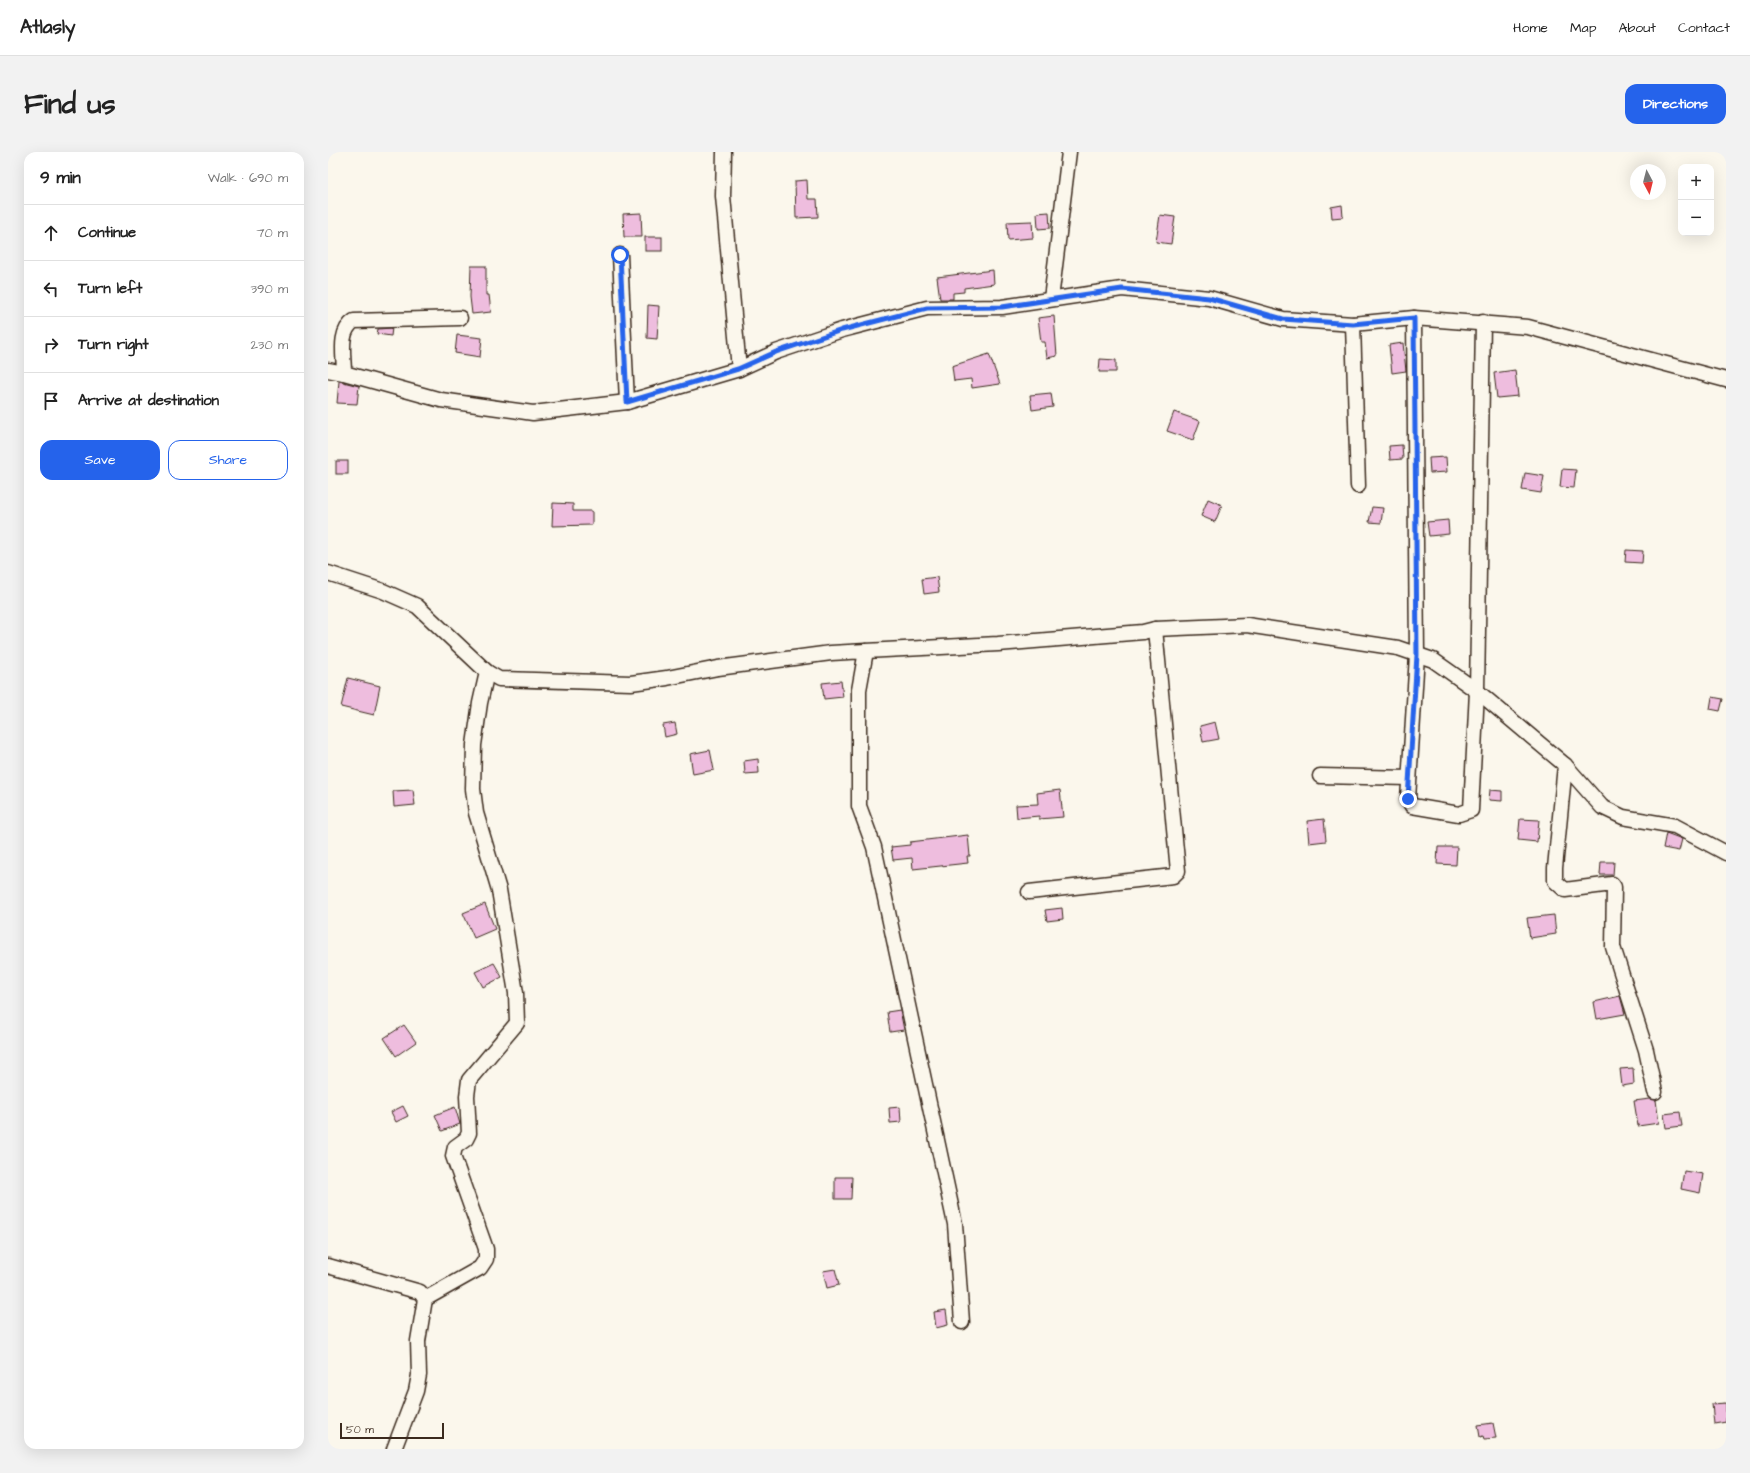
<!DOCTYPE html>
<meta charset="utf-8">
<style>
:root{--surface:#fff;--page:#f2f2f2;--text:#222;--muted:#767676;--line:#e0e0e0;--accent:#2563eb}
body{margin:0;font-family:"Architects Daughter",sans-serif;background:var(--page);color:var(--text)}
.controls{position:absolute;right:12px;top:12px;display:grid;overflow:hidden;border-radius:8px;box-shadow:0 4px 16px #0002}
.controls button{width:36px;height:36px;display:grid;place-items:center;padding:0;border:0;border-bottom:1px solid var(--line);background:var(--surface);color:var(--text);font:20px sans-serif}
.compass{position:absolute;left:1302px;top:12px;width:36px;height:36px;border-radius:50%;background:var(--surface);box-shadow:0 4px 16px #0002;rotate:173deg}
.scale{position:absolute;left:12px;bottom:10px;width:104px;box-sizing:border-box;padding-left:4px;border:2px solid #3b2a1e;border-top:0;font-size:11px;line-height:14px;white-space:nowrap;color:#3b2a1e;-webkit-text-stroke:3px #fbf7ec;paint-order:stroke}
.stop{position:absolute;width:12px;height:12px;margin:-9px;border:3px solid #2563eb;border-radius:50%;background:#fff}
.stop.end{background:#2563eb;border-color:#fff;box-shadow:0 1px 4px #0008}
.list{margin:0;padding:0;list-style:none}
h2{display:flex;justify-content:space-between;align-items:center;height:52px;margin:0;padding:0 16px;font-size:17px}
h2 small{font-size:13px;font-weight:400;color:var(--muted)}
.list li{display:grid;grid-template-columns:26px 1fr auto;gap:12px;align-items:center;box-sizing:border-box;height:56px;padding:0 16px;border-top:1px solid var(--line)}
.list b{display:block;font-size:15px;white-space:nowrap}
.list em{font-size:13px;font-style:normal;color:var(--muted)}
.actions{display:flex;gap:8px;padding:12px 16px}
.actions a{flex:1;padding:9px 0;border:1px solid var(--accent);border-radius:12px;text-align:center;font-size:14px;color:var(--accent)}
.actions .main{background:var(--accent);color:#fff}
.icon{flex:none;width:22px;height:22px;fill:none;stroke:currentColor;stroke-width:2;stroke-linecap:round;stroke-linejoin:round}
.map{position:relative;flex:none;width:1398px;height:1297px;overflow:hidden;border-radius:12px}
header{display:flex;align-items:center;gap:24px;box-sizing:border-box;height:56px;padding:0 20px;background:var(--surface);border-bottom:1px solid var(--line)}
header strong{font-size:19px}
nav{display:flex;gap:22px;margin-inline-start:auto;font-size:14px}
.intro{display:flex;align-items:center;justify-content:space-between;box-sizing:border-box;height:96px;padding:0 24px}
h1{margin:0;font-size:28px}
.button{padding:10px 18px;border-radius:12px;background:var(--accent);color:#fff;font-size:14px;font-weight:700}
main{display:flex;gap:24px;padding:0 24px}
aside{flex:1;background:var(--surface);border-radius:12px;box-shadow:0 4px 16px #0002}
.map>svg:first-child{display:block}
</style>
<header>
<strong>Atlasly</strong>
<nav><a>Home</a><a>Map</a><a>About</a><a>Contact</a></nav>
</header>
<div class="intro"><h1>Find us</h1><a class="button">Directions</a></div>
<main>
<aside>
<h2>9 min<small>Walk · 690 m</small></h2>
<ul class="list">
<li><svg class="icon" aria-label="ahead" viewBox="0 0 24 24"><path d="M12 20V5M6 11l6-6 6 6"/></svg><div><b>Continue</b></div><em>70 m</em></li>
<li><svg class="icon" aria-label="left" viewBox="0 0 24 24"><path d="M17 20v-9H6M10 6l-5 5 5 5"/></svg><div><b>Turn left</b></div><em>390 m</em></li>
<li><svg class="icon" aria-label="right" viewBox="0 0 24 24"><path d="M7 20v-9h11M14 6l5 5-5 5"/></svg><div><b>Turn right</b></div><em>230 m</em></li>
<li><svg class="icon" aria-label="arrive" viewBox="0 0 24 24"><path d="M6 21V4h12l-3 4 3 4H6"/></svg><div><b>Arrive at destination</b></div></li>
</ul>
<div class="actions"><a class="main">Save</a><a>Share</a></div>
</aside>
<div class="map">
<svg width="1398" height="1297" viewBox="0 0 1398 1297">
<rect width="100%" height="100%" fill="#fbf7ec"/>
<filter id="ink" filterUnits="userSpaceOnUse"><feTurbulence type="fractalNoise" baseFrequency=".025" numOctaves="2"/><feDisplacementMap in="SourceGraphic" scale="8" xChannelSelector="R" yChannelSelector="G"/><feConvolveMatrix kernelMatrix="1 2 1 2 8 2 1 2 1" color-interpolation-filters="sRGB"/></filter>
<g filter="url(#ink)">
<g fill="#eebdde" stroke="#3b2a1e">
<path d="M479 28 480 47H489L490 65 468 66 467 29Z"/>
<path d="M1014 53 1015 65 1004 66 1003 55Z"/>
<path d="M721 60 722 76 710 77 709 61Z"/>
<path d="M313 61 314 85H296L295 62Z"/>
<path d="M832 63 847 65 843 92 828 90Z"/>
<path d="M704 69 705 86 680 88 679 70Z"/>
<rect x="317" y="85" width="17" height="14"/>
<path d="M143 114H158V143H161L163 160 144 162 142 145Z"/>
<path d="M665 118 666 132 636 136V140L625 141V147H612L609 125Z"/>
<path d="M320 153 331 154 329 187 319 186Z"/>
<path d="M726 164 729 204 719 206 717 190H713L710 166Z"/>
<path d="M64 176 63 184 49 182 50 177Z"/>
<path d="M129 183 154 186 152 205 127 201Z"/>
<path d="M1075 191 1078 219 1064 221 1061 193Z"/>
<path d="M661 202 672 232 644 236 643 227 626 229 624 214Z"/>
<path d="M772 207 788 208V220H771Z"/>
<path d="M1187 218 1190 244 1169 246 1166 221Z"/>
<path d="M11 229 31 234 29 252 9 251Z"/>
<path d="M723 241 725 255 704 258 702 243Z"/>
<path d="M846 260 872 269 865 288 839 279Z"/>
<path d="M1074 293 1075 307 1062 308 1061 294Z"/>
<path d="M1118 305 1119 320 1102 321 1101 306Z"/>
<rect x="8" y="309" width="12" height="13"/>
<path d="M1234 317 1248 318 1246 336 1232 335Z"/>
<path d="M1197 321 1216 324 1213 341 1194 338Z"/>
<path d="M880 347 894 353 887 370 873 364Z"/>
<path d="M225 351 245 352V359H264V373L224 374Z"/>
<path d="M1044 355 1055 356 1053 371 1041 370Z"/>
<path d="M1120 368 1121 382 1101 384 1099 370Z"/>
<path d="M1298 398 1315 399 1314 411 1297 410Z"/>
<path d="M609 425 611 440 596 442 594 427Z"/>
<path d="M20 526 52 534 46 563 13 555Z"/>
<path d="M513 529 515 545 496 547 494 531Z"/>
<path d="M1384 545 1395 547 1392 559 1382 557Z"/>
<path d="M887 570 891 587 875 590 872 574Z"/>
<path d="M347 571 349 582 337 585 335 573Z"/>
<path d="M382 598 386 618 365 622 362 602Z"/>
<path d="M430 607 431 621 417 622 416 609Z"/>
<path d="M85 638 87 653 66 655 65 639Z"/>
<path d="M732 638 735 665 711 667V664L689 666 688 653 710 652 709 641Z"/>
<path d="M1162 638 1174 639V649L1161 648Z"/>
<path d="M996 667 998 689 981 691 979 669Z"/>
<path d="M1192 667 1211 668 1209 690 1190 688Z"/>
<path d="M1338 681 1354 687 1351 699 1335 696Z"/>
<path d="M640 683 642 704H639L640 711 585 717 584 706 565 708 563 695 582 693V690Z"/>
<path d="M1110 695H1129L1128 713 1109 712Z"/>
<path d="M1273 710H1286L1285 723H1272Z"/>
<path d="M157 752 167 777 146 786 135 761Z"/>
<path d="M734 756 735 767 719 769 717 758Z"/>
<path d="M1226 763 1228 782 1202 786 1199 766Z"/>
<path d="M166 811 174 825 155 835 147 820Z"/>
<path d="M1292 844 1297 862 1269 867 1266 850Z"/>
<path d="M572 858 576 878 562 880 559 860Z"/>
<path d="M76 873 88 890 68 904 56 886Z"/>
<path d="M1305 916 1306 932 1294 934 1292 917Z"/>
<path d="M1322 947 1328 948 1331 971 1310 974 1306 949Z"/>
<path d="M75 954 80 964 68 970 63 960Z"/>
<path d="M127 955 132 972 114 979 107 963Z"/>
<path d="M572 955 573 970 562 971 561 956Z"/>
<path d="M1352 960 1354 974 1338 976 1336 962Z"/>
<path d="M1356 1019 1375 1022 1372 1041 1353 1037Z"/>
<path d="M507 1025H524L523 1047H507Z"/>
<path d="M507 1117 511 1133 499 1136 495 1119Z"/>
<path d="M618 1158 620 1173 608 1176 606 1160Z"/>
<path d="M1398 1251V1270L1386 1272 1384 1252Z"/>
<path d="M1165 1271 1168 1286 1156 1287 1155 1284 1152 1285 1150 1273Z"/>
</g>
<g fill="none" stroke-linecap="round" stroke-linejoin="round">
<defs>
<g id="minor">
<path d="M396 0 395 44 411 217"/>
<path d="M292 103 299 250"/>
<path d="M723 147 741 0"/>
<path d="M1086 166 1089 503 1080 647 1084 654 1131 662 1143 658 1149 539 1155 170"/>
<path d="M1025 172 1030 334"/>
<path d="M0 218 16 221 113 248 205 261 299 250 411 217 448 200 514 178 599 156 674 155 794 137 881 146 955 167 1025 172 1086 166 1200 175 1398 228"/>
<path d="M16 221C16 203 10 180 26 169L132 166"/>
<path d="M0 421 55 439 89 454 159 520 171 527 303 531 339 526 390 516 503 501 538 499 531 538V654L546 695 627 1072 634 1170"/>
<path d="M538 499 670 492 815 480 827 477 919 473 1070 496 1105 508 1149 539 1237 613 1274 655 1295 665 1347 674 1398 701"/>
<path d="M1237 613 1227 716V729L1237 738 1284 732 1286 735 1285 795 1318 898 1327 940"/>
<path d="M992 624 1081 626"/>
<path d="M701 740 845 724 850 719 827 477"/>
<path d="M0 1114 92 1140 97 1147 90 1189 91 1223 88 1239 66 1297"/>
<path d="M97 1147 152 1116 158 1107V1097L125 1004 127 995 138 987 141 981 139 944 141 928 189 871 188 841 171 738 148 661 145 637 146 593 152 551 159 520"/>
</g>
</defs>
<use href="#minor" stroke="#3b2a1e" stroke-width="17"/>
<use href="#minor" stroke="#fbf7ec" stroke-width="14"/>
</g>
</g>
<g fill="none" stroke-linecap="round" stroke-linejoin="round" filter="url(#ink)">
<path stroke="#2563eb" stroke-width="5" d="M292 103 299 250 410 217 448 200 514 178 599 156 674 155 794 137 881 146 955 167 1025 172 1086 166 1089 503 1080 647"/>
</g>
</svg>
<div class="controls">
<button>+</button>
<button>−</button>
</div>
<svg class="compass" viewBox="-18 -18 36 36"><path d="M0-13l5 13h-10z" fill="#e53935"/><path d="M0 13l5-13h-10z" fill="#767676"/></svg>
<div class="scale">50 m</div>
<div class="stop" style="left:292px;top:103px"></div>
<div class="stop end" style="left:1080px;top:647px"></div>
</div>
</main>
